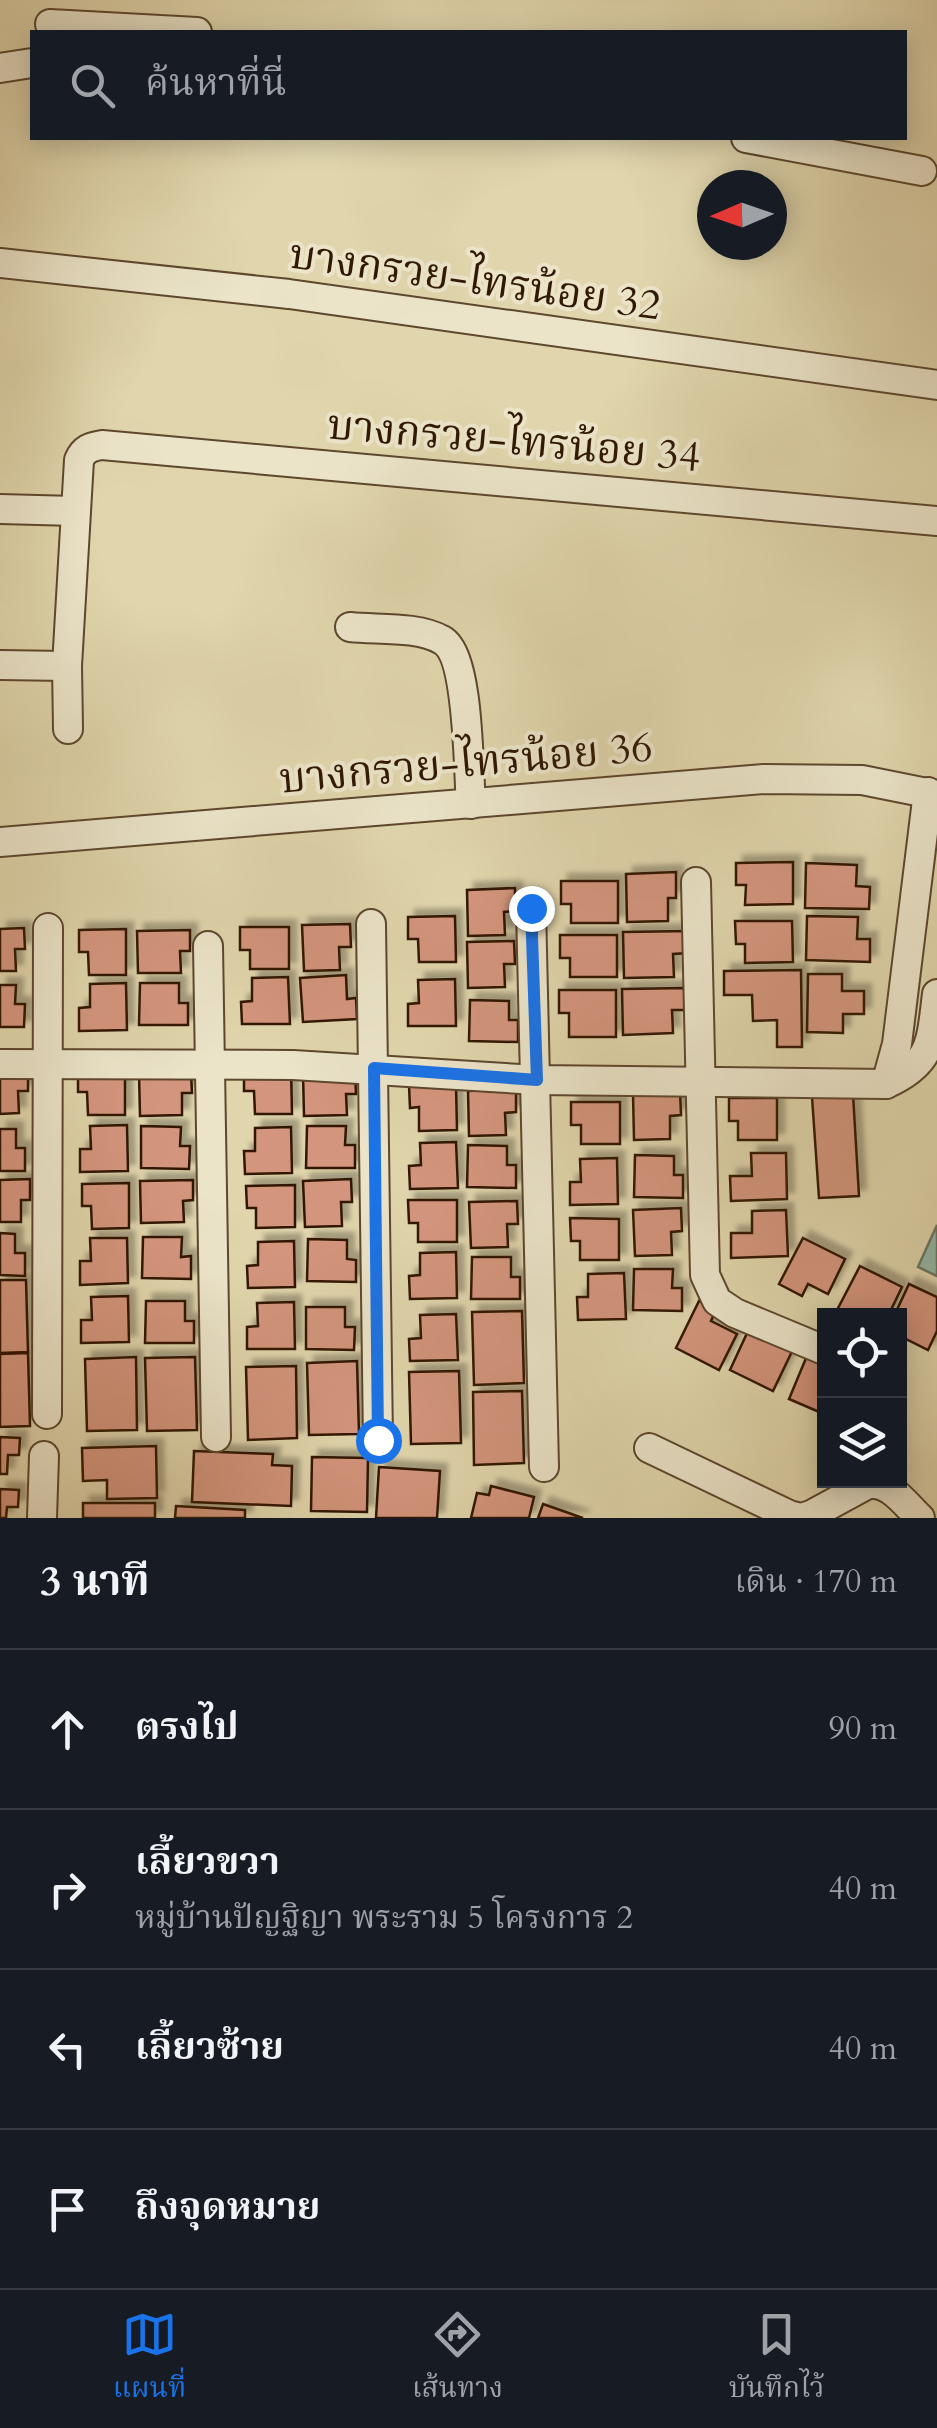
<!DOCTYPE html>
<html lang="th">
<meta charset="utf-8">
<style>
:root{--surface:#171b24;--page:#20242c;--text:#f1f3f6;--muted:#9ea1a6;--line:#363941;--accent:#1a73e8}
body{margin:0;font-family:Cardo,"Noto Serif Thai",serif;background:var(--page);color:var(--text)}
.controls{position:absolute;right:30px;bottom:30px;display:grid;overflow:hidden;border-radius:0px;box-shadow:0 5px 25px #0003}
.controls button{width:90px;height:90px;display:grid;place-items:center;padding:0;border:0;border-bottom:2px solid var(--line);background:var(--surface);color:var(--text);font:50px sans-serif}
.compass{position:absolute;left:697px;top:170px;width:90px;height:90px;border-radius:50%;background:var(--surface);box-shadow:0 5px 25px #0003;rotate:268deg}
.stop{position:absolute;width:30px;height:30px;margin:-22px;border:8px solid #1a73e8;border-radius:50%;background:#fff}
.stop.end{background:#1a73e8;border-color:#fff;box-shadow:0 2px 10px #0008}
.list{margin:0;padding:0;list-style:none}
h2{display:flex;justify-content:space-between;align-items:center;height:130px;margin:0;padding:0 40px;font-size:42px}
h2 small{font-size:32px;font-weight:400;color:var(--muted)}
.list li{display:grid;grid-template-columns:65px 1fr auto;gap:30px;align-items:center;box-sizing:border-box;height:160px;padding:0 40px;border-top:2px solid var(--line)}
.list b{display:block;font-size:38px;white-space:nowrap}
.list p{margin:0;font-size:32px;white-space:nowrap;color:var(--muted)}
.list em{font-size:32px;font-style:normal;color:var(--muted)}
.icon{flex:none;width:55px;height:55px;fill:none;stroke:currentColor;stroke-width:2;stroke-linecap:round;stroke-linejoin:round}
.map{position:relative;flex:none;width:937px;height:1518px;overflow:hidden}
.search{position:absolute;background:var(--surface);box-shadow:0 5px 25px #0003;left:30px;right:30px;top:30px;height:110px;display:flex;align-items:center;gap:25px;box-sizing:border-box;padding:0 35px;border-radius:0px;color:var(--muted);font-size:38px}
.sheet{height:770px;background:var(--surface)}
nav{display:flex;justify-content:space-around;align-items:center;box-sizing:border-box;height:140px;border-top:2px solid var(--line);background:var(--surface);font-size:28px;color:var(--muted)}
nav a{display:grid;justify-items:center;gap:5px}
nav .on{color:var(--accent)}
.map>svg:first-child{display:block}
</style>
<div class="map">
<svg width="937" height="1518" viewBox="0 0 937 1518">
<defs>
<filter id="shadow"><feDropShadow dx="7" dy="-7" stdDeviation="2.5" flood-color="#0004"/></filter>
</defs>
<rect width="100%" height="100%" fill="#e0d5ac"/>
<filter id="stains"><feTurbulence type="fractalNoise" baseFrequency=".002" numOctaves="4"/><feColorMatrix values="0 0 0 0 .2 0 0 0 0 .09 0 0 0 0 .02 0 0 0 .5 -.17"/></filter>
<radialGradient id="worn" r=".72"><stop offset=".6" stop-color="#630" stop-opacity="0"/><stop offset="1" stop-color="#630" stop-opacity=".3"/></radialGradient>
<path fill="#94b9a8" stroke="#6c7966" stroke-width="2.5" d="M937 1225V1276L918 1267Z"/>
<g fill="#d3957d" stroke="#311803" stroke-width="2.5" filter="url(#shadow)">
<path d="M793 862V904L745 905 746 885H736V863Z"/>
<path d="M806 863 857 865 856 886 870 887 869 909 805 908Z"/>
<path d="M676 872V898H668V921L627 922 626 874Z"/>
<path d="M561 881H618V923H571V904H561Z"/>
<path d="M515 888V911L504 912 505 935 468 936 467 890Z"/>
<path d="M455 916 456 962H419L418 939H408V917Z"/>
<path d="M807 916 858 917 857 939H870V962L806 960Z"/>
<path d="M735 921H792L793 962 745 963V944H736Z"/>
<path d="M350 924 351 947H339L340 970 304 971 302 925Z"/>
<path d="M240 927H289V969H250V950H240Z"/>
<path d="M24 928 25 949H15L16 971H0V929Z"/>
<path d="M126 929V975H89L88 952H79V930Z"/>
<path d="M190 930V951H180L181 973H138L137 931Z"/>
<path d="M689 931V953L673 954 674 977 624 978 623 932Z"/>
<path d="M560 935H617V977H570V958H560Z"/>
<path d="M514 941 515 964H504L505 987 468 988 467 942Z"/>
<path d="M801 970 802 1047H777V1020L753 1021 752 995H724V971Z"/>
<path d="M808 974H842V991H864V1014H843V1033L807 1032Z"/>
<path d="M346 975 347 999 356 998 357 1019 303 1022 300 978Z"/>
<path d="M288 977 290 1024H242L241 1002 252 1001V978Z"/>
<path d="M455 979 456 1026H408V1004L419 1003 418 980Z"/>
<path d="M126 983 127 1030 79 1031V1008L90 1007V984Z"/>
<path d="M140 983H179V1003H188V1025H139Z"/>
<path d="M0 985H16L15 1004H25L24 1027H0Z"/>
<path d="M687 988 688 1010H672L673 1033 623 1035 622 989Z"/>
<path d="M559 990H616V1037H569V1013H559Z"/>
<path d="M470 1000 509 1001V1020H518V1042L469 1041Z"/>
<path d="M244 1068H291L292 1114H255L254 1091H244Z"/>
<path d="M125 1069V1115H88L87 1092H78V1070Z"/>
<path d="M0 1071H28V1091H18L19 1113 0 1114Z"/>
<path d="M139 1073H191L192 1093H182V1115L140 1116Z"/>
<path d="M355 1073 356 1094H346L347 1115 304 1116 303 1074Z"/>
<path d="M409 1085H456L457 1130 419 1131V1107L410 1108Z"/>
<path d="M516 1089V1112L505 1113 506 1135 469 1136 468 1091Z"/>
<path d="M680 1092 681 1115 670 1116V1139L634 1140 633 1094Z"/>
<path d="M853 1094 859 1196 819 1198 812 1097Z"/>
<path d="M729 1098H777V1140H738V1121H729Z"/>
<path d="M571 1102H620V1144H581V1125H571Z"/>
<path d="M127 1125 128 1171 80 1172V1149H91L90 1126Z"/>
<path d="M141 1126 181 1127 180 1146H190L189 1169 141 1168Z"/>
<path d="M307 1126H346L345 1145H355V1168H306Z"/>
<path d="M291 1127 292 1173 245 1174 244 1151H255V1128Z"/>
<path d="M0 1129H16V1148H25V1171H0Z"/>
<path d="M456 1142 458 1188 410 1189 409 1166 421 1165 420 1143Z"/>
<path d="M468 1145 507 1146V1165H516V1188L467 1187Z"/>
<path d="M751 1153H786L787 1199 731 1201 730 1176H752Z"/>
<path d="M635 1155 674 1156V1175H683V1198L634 1197Z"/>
<path d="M617 1158 618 1204 570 1205V1182H581L580 1159Z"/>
<path d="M30 1179V1200H21V1222H0V1180Z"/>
<path d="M351 1179 352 1202H341L342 1226 305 1227 303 1181Z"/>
<path d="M193 1180V1200L183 1201 184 1222 141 1223 140 1181Z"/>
<path d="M129 1183V1228L92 1229 91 1206H82V1184Z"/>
<path d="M295 1185V1227L256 1228V1208H247L246 1186Z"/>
<path d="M408 1200H457V1242H418V1223H409Z"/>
<path d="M517 1201 518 1224H507L508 1247 471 1248 469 1202Z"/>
<path d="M681 1208 682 1231 671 1232 672 1255 635 1256 633 1210Z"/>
<path d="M786 1210 788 1256 731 1258V1233H752V1211Z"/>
<path d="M570 1218 619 1219V1260H580V1241H571Z"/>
<path d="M0 1233 15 1234V1253H25V1276L0 1275Z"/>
<path d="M143 1237H182L181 1257 191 1256V1279L142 1278Z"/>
<path d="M90 1238H127L128 1283 80 1285V1261H91Z"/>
<path d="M803 1238 845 1259 828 1294 808 1284 802 1296 779 1284Z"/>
<path d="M308 1239 347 1240V1259L356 1260V1282L307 1281Z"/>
<path d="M294 1241 295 1287 248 1288 247 1266 258 1265V1242Z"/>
<path d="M456 1252 457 1298 410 1299 409 1276 420 1275V1253Z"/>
<path d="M472 1257H511V1277H520V1299H471Z"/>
<path d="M860 1266 902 1287 888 1316H872L864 1312 863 1316H842L836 1312Z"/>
<path d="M634 1269H673L672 1288H682V1311L633 1310Z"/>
<path d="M624 1273 626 1319 578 1320 577 1297H588V1274Z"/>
<path d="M0 1280H26L28 1352 0 1353Z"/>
<path d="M909 1284 937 1297V1331L928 1350 900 1336V1316H894Z"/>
<path d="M128 1296 129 1342 81 1343V1320H92L91 1297Z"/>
<path d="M146 1301H185V1321H194V1343H145Z"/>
<path d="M699 1301 716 1310 711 1321 737 1334 719 1370 676 1348Z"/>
<path d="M294 1302 295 1349H247V1327L258 1326 257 1303Z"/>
<path d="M306 1307H345V1327H355L354 1350 306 1349Z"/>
<path d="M522 1311 524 1383 474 1385 472 1312Z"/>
<path d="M456 1314 458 1360 410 1361 409 1339 421 1338 420 1315Z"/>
<path d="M748 1331 797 1341 773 1391 730 1370Z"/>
<path d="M809 1351 824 1358V1414L789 1399Z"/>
<path d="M28 1353 30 1426 0 1427V1354Z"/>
<path d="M136 1357 137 1430 87 1431 85 1359Z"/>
<path d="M195 1357 197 1430 147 1431 145 1358Z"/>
<path d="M357 1361 359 1434 309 1435 307 1363Z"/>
<path d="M296 1366 297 1438 248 1440 246 1367Z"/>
<path d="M459 1371 461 1443 411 1444 409 1372Z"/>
<path d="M522 1391 524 1463 474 1465 473 1392Z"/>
<path d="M0 1437 20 1438 19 1455H8L7 1474H0Z"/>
<path d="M156 1446 157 1498 107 1499V1480L83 1481 82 1448Z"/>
<path d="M194 1451 273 1454 272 1465 292 1466 291 1506 192 1502Z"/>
<path d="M312 1457 368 1458 367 1512 311 1511Z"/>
<path d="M379 1467 440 1471 437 1518H376Z"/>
<path d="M491 1486 534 1497 529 1518H471L477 1493 489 1495Z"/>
<path d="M0 1489 19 1490 18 1507H7L6 1518H0Z"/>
<rect x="83" y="1503" width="72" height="15"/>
<path d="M543 1504 583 1518H538Z"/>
<path d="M176 1506 245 1510V1518H175Z"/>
</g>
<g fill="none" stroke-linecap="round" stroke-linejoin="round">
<defs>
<g id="minor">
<path d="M50 24 197 32"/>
<path d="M0 68 32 63"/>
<path d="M746 138 922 171"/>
<path d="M0 263 289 294 937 385"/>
<path d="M0 509 75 511"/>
<path d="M350 627C378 630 417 626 442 640 470 656 468 771 471 804"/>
<path d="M0 665 67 666"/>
<path d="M68 729 67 666 79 460C84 449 90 447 102 445L937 521"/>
<path d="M0 842 764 779 862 780 937 795"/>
<path d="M696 882 705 1275 717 1301 735 1313 824 1350"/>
<path d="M531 908 544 1467"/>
<path d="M371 924 378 1440"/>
<path d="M208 946 216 1437"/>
<path d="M0 1064 293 1065 537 1080 886 1084C933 1063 931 1041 937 994"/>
<path d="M886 1084 897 1044 928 792"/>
<path d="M47 1414 48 928"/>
<path d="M649 1448 789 1515 801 1518 811 1515 868 1484C890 1481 905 1504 920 1518"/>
<path d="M42 1518 44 1456"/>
</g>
</defs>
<use href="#minor" stroke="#5d472d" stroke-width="32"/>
<use href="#minor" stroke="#ebe4c9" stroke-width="28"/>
</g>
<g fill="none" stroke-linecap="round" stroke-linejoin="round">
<path stroke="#1a73e8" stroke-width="12" d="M378 1440 374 1068 537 1080 531 908"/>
</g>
<g text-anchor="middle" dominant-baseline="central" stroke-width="8" stroke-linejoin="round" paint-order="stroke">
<g font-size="42" fill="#311803" stroke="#ebe4c9">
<text transform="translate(475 280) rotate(8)">บางกรวย-ไทรน้อย 32</text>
<text transform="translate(514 441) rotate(5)">บางกรวย-ไทรน้อย 34</text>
<text transform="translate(466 763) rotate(-5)">บางกรวย-ไทรน้อย 36</text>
</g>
</g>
<rect width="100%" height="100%" filter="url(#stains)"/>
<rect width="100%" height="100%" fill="url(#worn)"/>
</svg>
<div class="controls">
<button><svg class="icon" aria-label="locate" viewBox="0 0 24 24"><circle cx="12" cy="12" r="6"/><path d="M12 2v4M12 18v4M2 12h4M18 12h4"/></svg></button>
<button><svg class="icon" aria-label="layers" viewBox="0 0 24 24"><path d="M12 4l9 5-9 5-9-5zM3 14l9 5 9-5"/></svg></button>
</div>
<svg class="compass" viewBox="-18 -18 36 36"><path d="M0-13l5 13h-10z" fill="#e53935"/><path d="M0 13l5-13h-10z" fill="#9ea1a6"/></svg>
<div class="stop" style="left:378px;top:1440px"></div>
<div class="stop end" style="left:531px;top:908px"></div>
<div class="search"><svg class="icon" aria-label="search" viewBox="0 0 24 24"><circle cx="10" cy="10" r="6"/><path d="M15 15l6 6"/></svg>ค้นหาที่นี่</div>
</div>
<section class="sheet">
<h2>3 นาที<small>เดิน · 170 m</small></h2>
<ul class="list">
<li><svg class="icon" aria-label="ahead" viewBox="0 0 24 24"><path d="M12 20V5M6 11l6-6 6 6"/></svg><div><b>ตรงไป</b></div><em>90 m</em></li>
<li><svg class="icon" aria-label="right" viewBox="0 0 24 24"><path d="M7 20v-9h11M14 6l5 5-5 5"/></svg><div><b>เลี้ยวขวา</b><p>หมู่บ้านปัญฐิญา พระราม 5 โครงการ 2</p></div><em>40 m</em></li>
<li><svg class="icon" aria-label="left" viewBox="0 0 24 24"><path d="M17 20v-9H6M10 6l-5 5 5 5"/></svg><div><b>เลี้ยวซ้าย</b></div><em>40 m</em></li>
<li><svg class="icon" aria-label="arrive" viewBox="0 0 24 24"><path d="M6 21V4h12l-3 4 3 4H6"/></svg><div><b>ถึงจุดหมาย</b></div></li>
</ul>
</section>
<nav>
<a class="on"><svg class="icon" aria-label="map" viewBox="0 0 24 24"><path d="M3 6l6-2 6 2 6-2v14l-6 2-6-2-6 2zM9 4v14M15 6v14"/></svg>แผนที่</a>
<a><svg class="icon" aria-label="directions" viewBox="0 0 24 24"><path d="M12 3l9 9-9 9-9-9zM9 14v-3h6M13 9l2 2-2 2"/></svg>เส้นทาง</a>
<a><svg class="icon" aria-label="saved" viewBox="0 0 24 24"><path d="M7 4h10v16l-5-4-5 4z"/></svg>บันทึกไว้</a>
</nav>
